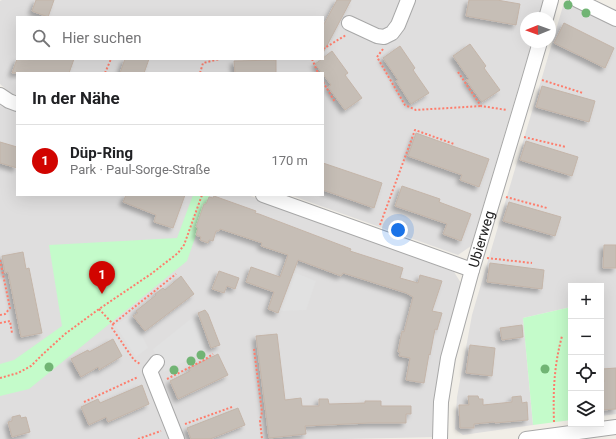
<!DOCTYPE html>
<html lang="de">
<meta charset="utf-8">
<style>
:root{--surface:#fff;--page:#f6f6f6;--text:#202124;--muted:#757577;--line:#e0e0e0;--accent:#d10400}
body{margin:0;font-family:Roboto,sans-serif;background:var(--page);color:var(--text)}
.controls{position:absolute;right:12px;bottom:12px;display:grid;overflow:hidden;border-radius:0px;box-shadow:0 4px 16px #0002}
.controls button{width:36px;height:36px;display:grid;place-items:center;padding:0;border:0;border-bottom:1px solid var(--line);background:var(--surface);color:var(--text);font:20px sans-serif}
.compass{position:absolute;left:520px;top:12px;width:36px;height:36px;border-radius:50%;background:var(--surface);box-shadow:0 4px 16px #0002;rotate:269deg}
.you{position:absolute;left:398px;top:230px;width:14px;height:14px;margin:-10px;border:3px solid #fff;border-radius:50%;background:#1a73e8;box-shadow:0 0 0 6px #1a73e833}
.badge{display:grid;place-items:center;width:26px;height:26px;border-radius:50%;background:var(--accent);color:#fff;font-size:13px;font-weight:700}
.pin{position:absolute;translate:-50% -33px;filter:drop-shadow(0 1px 2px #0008)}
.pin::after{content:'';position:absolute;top:21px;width:14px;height:12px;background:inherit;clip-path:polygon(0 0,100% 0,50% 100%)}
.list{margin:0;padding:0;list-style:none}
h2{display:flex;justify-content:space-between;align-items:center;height:52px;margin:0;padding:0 16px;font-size:17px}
h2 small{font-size:13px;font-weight:400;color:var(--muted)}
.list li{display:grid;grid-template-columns:26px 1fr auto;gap:12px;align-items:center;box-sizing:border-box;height:72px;padding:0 16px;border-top:1px solid var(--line)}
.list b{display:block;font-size:15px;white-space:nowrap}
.list p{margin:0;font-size:13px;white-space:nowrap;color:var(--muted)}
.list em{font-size:13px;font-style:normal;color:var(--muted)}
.icon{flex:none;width:22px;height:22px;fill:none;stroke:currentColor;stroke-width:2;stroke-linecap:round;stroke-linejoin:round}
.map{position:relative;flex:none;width:616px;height:439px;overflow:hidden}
.search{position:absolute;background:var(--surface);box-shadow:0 4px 16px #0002;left:16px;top:16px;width:308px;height:44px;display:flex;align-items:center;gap:10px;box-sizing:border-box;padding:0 14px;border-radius:0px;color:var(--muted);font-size:15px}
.panel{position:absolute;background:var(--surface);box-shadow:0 4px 16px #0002;left:16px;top:72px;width:308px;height:124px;border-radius:0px}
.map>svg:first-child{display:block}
</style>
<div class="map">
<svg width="616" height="439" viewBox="0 0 616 439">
<defs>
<filter id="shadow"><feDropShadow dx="-3.5" dy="3.5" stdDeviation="2" flood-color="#0004"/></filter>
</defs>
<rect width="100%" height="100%" fill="#f1eee7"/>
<g fill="#dfdede" fill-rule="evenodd">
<path d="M2 0H544L539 18H526V42H532L471 246 458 255 290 195H323V73H17V95L12 94 0 84V1ZM17 17H323V59H17Z"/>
<path d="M578 0 616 20V414L601 416V286H571V307L523 318 533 425 463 435 455 429 457 397 472 315 563 6Z"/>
<path d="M0 98 17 108V195H248L454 272 461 283 437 391V437L346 439H0Z"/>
</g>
<g fill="#c4fbca">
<path d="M193 195H210L187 261 29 389 0 396V364L14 360 62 326 49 245 177 238Z"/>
<path d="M571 307V420L533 425 523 318Z"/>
</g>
<g fill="#e1e1e1">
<path d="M293 272 316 281 306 310 278 311Z"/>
<path d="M198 313 211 348 164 372 153 349Z"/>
<path d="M132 315 148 348 136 357 115 325Z"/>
</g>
<g fill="#c6beb6" stroke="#c4b5a9" filter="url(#shadow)">
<path d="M36 0H54L48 17 32 11Z"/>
<path d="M337 0H351L323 53V26Z"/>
<path d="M469 0H497L520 4 516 25 466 16Z"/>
<path d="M564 23 614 48 605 68 554 43Z"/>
<path d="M470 44 486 66 484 68 500 90 482 102 466 80 469 79 453 56Z"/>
<path d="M400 46 415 68 413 70 429 93 411 104 396 81 398 80 383 58Z"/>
<path d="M332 51 348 73 345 75 362 98 345 110 328 87 331 85 323 74V73H322L315 64 322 59H323V58Z"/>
<path d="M17 59H74L69 73H12Z"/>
<path d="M125 59H149L144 73H120Z"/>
<path d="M276 60V73H235L234 61Z"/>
<path d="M542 86 595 101 589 122 536 107Z"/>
<path d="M416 133 489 159 479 187 460 180 462 175 408 156Z"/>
<path d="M526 141 578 157 572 176 520 160Z"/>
<path d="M0 142 17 147V168L0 163Z"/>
<path d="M323 163 382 183 374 208 323 190Z"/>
<path d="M402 186 440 199 439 202 471 214 461 241 443 234 447 224 395 206Z"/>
<path d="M126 195H185L173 228 154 222 156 215 123 202Z"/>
<path d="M214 196 256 211 255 213 259 214 351 249 350 251 403 268 400 278 418 283 420 275 442 281 432 311 442 313 437 330 435 329 430 355 429 354 424 383 406 380 410 358 399 356 400 352H398L402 331 404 332 413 297 406 293 343 273 341 276 298 260 278 313 268 309 274 292 246 282 251 267 280 277 288 255 261 246 262 243 220 229 219 231H216L213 241 209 240 208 243 200 240 201 237 196 235 198 228 196 227 204 204H206L209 197 213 198Z"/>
<path d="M509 202 561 217 555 236 503 221Z"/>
<path d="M604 245H616V268H603Z"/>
<path d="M23 252 26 269 29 268 42 333 21 337 8 272 5 273 2 256Z"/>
<path d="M490 263 544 270 542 289 487 282Z"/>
<path d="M219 271 239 278 235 289 227 286 224 293 212 289Z"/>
<path d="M181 276 194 294 145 331 133 316 138 313 136 311 156 295 155 294 163 288 165 290Z"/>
<path d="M205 310 208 314 220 345 211 348 198 313Z"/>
<path d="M522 325 523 337 502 340 500 328Z"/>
<path d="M277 334 285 400 301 398 302 406H319V399H328L329 404 365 403V401H381V406H411V414H406V423H369L305 426 306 434 269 438 256 336Z"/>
<path d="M113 339 122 356 99 370 98 367 81 377 71 359 88 350 89 352Z"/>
<path d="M470 345 495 348 492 376 466 373Z"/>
<path d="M218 354 228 375 178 399 170 381 190 371 189 368Z"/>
<path d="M616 368V409L601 410V382H604L602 369Z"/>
<path d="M142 385 149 404 108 422 106 417 89 425 81 407 98 399 100 403Z"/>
<path d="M468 396H478L479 399H483V405L512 402V397L521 396 522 403 527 402 528 420 495 423 494 422 474 424V428H460L459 405H469Z"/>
<path d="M238 408 245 425 210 439H191L187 428Z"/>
<path d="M20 415 21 418 26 417 30 432 12 437 8 422 12 421V417Z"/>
</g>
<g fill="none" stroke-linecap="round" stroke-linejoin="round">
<defs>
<g id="minor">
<path d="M577 0 616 19"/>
<path d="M546 18 551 0"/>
<path d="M349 23 377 36 384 37 392 33 398 25 408 0"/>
<path d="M0 95 9 101 17 104"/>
<path d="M263 195 472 270"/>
<path d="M157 362 150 371 177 439"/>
<path id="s1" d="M440 439 441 402 448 358 472 270 526 90 540 42"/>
<path d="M526 439 616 427"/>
</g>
</defs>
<use href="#minor" stroke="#a8a8a8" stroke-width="16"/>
<g stroke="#fe7d6c" stroke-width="2" stroke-dasharray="2 2" stroke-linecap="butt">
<path d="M323 49 346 35"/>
<path d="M383 49 377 57 405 105 416 110 481 106"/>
<path d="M312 59 318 73"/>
<path d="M458 72 481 106 507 110"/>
<path d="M105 73 111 59"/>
<path d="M200 73 203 63 220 59"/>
<path d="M542 80 583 93"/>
<path d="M323 82 335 102"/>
<path d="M524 137 566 147"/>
<path d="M506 197 547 208"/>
<path d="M380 225 415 130 454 144"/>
<path d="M487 258 532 263"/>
<path d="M99 309 113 324 112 328 134 360 140 364"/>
<path d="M0 315 5 314 10 308 0 260"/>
<path d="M0 323 10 321 12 333"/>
<path d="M113 324 176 274"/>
<path d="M254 349 262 412 260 421 262 439"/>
<path d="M0 378 18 373 31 366 42 355 65 334 99 309 151 274 178 253 184 245 202 195"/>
<path d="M167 379 204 360 213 354"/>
<path d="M84 402 138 377"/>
<path d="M554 422C553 391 554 366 562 336"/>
<path d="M185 424 232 407"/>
<path d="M138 439 161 431"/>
</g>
<use href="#minor" stroke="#fff" stroke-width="14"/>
</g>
<g fill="#71b474">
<circle cx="568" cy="5" r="4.5"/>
<circle cx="586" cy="13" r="4.5"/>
<circle cx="201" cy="355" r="4.5"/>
<circle cx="191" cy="361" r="4.5"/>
<circle cx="49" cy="367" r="4.5"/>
<circle cx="545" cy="369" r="4.5"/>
<circle cx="174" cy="370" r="4.5"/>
</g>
<g text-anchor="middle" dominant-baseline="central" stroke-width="3" stroke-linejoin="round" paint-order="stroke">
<g font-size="14" fill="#212121" stroke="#fff">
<text stroke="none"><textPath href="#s1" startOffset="205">Ubierweg</textPath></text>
</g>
</g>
</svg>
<div class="controls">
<button>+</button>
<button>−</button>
<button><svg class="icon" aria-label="locate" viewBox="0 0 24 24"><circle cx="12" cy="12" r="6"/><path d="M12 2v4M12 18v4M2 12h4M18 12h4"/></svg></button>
<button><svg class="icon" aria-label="layers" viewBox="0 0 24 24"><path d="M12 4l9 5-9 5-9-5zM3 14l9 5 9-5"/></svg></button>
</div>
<svg class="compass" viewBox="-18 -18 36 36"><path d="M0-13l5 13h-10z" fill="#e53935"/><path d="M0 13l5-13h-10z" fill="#757577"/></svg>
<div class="you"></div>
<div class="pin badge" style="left:102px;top:294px">1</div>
<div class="search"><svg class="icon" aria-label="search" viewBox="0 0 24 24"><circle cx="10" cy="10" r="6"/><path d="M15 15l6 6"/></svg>Hier suchen</div>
<section class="panel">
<h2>In der Nähe<small></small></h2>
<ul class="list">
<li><span class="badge">1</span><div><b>Düp-Ring</b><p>Park · Paul-Sorge-Straße</p></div><em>170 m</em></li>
</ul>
</section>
</div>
